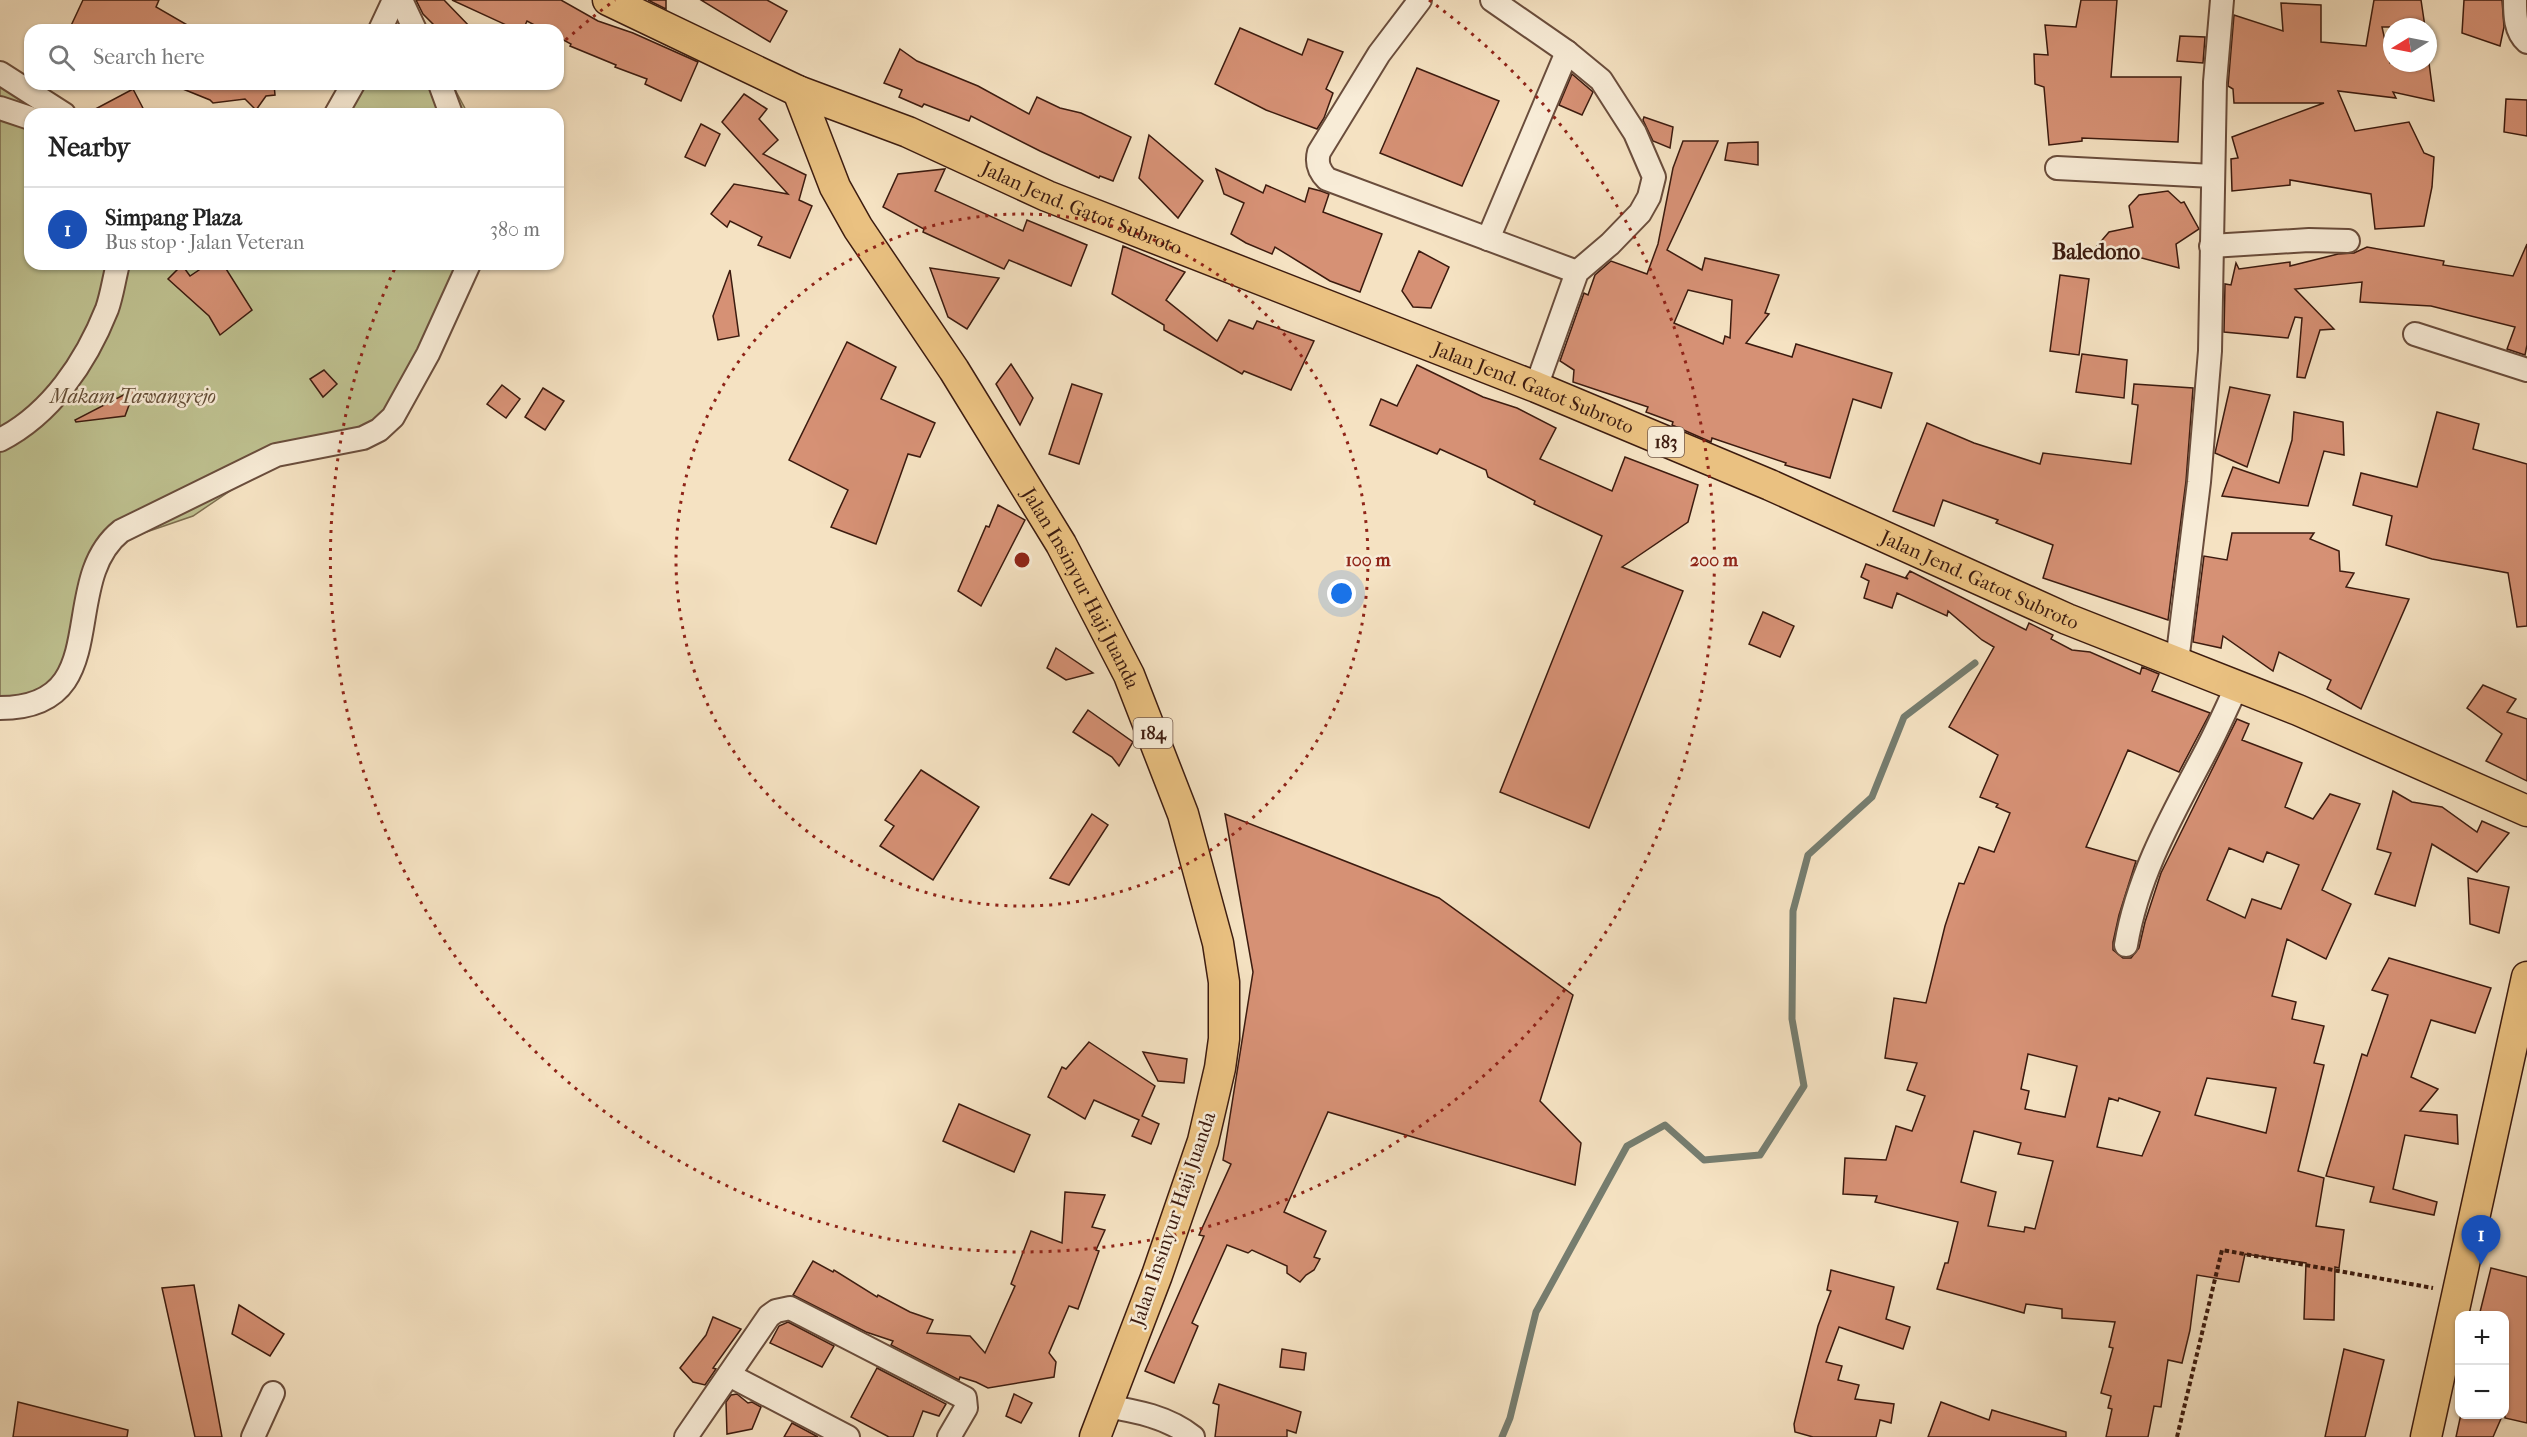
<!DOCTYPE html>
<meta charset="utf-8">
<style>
:root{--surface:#fff;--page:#f2f2f2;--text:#222;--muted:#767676;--line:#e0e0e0;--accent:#ea580c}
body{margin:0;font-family:"IM FELL French Canon",serif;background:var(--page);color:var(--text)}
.controls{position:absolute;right:18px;bottom:18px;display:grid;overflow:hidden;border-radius:12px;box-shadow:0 2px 4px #0004}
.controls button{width:54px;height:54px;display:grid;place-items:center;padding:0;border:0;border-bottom:2px solid var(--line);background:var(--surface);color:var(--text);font:30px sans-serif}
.compass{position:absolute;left:2383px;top:18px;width:54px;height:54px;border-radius:50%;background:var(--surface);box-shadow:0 2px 4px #0004;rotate:260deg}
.you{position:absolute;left:1342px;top:594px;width:21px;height:21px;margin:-15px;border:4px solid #fff;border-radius:50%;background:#1a73e8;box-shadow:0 0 0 9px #1a73e833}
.badge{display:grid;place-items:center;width:39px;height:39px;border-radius:50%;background:var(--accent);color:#fff;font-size:20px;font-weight:700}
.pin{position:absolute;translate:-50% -50px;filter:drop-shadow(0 2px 3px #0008)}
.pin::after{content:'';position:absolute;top:32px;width:21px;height:18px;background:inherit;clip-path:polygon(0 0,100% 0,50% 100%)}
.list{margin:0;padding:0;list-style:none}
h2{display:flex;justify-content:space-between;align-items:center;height:78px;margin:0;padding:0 24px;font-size:26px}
h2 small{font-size:20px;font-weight:400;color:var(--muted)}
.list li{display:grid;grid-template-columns:39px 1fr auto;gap:18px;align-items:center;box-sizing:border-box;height:84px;padding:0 24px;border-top:2px solid var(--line)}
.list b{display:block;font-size:22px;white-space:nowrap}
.list p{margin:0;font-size:20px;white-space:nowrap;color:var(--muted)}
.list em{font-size:20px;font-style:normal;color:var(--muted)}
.icon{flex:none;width:33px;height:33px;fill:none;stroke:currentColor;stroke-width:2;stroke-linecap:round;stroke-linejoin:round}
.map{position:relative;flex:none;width:2527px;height:1437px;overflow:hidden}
.search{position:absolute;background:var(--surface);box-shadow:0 2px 4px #0004;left:24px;top:24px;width:540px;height:66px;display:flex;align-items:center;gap:15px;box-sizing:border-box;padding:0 21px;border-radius:18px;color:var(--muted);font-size:22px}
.panel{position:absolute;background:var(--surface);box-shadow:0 2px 4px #0004;left:24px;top:108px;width:540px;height:162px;border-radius:18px}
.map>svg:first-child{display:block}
</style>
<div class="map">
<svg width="2527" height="1437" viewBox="0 0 2527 1437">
<rect width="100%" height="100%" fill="#f5e2c2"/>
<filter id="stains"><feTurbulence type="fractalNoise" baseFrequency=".00333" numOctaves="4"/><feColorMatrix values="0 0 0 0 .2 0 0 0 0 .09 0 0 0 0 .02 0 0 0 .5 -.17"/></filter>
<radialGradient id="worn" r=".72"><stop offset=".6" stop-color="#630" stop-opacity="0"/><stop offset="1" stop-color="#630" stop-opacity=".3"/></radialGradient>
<g fill="#bfc291" stroke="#7e6e50" stroke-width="1.5">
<path d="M0 81 45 114H30V264H476L386 420 354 433 303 438 273 452 233 489 193 516 126 539 102 561 57 690 0 702Z"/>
<path d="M360 84H452L468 114H348Z"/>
</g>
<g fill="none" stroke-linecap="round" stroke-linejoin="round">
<path stroke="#767d6f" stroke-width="7" d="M1502 1437 1510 1418 1536 1312 1627 1146 1665 1125 1704 1160 1760 1155 1804 1086 1792 1019 1793 911 1808 855 1872 797 1904 717 1975 663"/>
</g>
<g fill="#d69175" stroke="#3c1b0f" stroke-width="1.5" fill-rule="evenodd">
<path d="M83 0H159L156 7 196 30H69Z"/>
<path d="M416 0H444L473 30H439L423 14Z"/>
<path d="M452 0H561L598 21 633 33 698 62 681 101 645 84 647 79 615 67 616 65 570 46 571 44 558 37V30H544L527 21 523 30H517Z"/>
<path d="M648 0H666V9Z"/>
<path d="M701 0H767L787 11 770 42Z"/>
<path d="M2081 0H2117L2111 77H2181L2178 142 2082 138V141L2049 145 2044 87 2035 84 2034 54 2048 55 2045 25 2076 27Z"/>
<path d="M2374 0H2421L2425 27H2382L2390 63H2429L2434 101 2393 92 2396 98 2338 91 2355 131 2409 122 2424 153 2434 157 2432 187 2424 226 2375 229 2371 194 2290 180V185L2232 191 2231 159 2238 158 2232 137 2324 103H2234L2233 89 2228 86 2234 15 2283 31 2281 3 2321 5V42L2366 46Z"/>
<path d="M2464 0H2502L2504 27 2500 46 2462 33Z"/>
<path d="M1240 28 1302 55 1308 39 1343 52 1326 89 1333 93 1324 118 1317 129 1266 110 1215 84Z"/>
<path d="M2180 36 2205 37 2203 63 2177 61Z"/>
<path d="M900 49 917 61 978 86 1029 114 1037 97 1060 108 1081 113 1131 137 1113 181 1100 176 1099 178 1040 151 971 116 969 121 924 104 922 107 899 97 902 90 884 83Z"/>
<path d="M1417 68 1499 101 1462 186 1380 153Z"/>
<path d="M1572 74 1593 92 1582 115 1559 105Z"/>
<path d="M274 84 275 95 266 96 256 110 245 99 213 103 210 100 173 85Z"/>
<path d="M133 89 146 114H86Z"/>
<path d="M744 94 767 109 759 119 778 140 763 154 806 175 799 200 812 206 790 258 758 245 762 237 730 221 727 227 711 214 734 184 788 194 722 122Z"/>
<path d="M2506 99 2527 100V136L2504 132Z"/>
<path d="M1644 117 1673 127 1670 148 1653 141 1643 120Z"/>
<path d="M701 124 720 134 705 166 685 157Z"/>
<path d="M1149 135 1203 181 1178 218 1139 178Z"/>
<path d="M1683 141H1718L1667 250 1702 270 1705 258 1779 275 1765 313 1769 314 1746 343 1792 357 1796 344 1892 373 1881 408 1853 399 1830 478 1785 465 1786 463 1712 438 1711 442 1672 425 1673 422 1646 412 1648 407 1573 382 1574 370 1560 361 1584 293 1588 295 1595 275 1611 261 1647 274 1658 244 1673 168ZM1688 290 1732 300 1730 338 1725 336 1723 344 1674 323Z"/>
<path d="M1758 142V165L1725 160 1728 143Z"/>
<path d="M945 169 935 191 1023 231 1027 220 1087 245 1071 286 1009 260 1004 269 923 232 924 229 883 207 898 174Z"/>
<path d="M1216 169 1263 193 1266 185 1305 202 1309 188 1321 191 1329 194 1323 212 1382 234 1360 292 1330 281 1275 247 1272 254 1246 243 1231 234 1244 203 1224 194Z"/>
<path d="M2168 191 2181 203 2184 202 2199 229 2176 244 2179 268 2097 246 2109 232 2133 227 2129 206 2139 195Z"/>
<path d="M2527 244V345L2525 355 2507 349 2515 327 2431 306 2360 302 2362 282 2295 289 2334 329 2320 330 2305 378 2297 377 2302 318 2295 317 2288 338 2224 332 2225 284 2231 285 2236 263 2239 269 2290 262V266L2338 254 2354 253 2367 247 2444 261 2443 265 2513 276Z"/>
<path d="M1123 246 1185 272 1166 300 1217 341 1229 320 1253 329 1257 321 1314 341 1291 390 1244 371 1242 374 1164 330V325L1112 294Z"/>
<path d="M1419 251 1449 267 1431 308 1413 307 1402 291Z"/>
<path d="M208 264H223L252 310 220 335 209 316 168 279 182 265 190 276Z"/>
<path d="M930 268 999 278 967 329 948 317Z"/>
<path d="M730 270 739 336 718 340 713 316Z"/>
<path d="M2060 275 2089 279 2079 355 2050 351Z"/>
<path d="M847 342 896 367 881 399 935 423 920 457 908 454 876 544 831 527 848 490 789 460Z"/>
<path d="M2082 354 2127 360 2124 398 2076 392Z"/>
<path d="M1011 364 1033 398 1020 425 996 384Z"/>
<path d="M1417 365 1483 397 1517 408 1556 428 1540 459 1612 491 1625 457 1698 485 1688 522 1622 567 1683 591 1589 828 1500 792 1602 536 1534 504 1535 501 1488 477 1486 470 1440 449 1437 454 1370 425 1381 399 1397 406Z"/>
<path d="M324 370 337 384 323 397 310 379Z"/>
<path d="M1072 384 1102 394 1079 464 1049 454Z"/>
<path d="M2134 384 2193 388 2186 481 2168 620 2043 578 2053 545 1996 523 1998 520 1943 500 1934 526 1893 511 1927 423 1974 443 2040 464 2043 453 2131 464 2138 405 2132 404Z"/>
<path d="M502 385 520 399 506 418 487 404Z"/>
<path d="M2230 387 2270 395 2247 467 2215 453Z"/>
<path d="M543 388 564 401 545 430 525 417Z"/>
<path d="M135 389 125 416 76 422 75 420Z"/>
<path d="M2294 412 2343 422 2344 455 2324 451 2308 506 2222 496 2233 467 2279 483 2292 440Z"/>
<path d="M2437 412 2479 424 2473 449 2527 464V626L2517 627 2508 573 2432 559 2386 545 2392 516 2353 505 2361 473 2417 487Z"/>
<path d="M998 505 1025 520 981 606 958 591 986 526 989 527Z"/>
<path d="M2232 533H2314L2310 539 2339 551 2340 571 2354 573 2346 587 2409 599 2361 709 2327 689 2331 680 2279 652 2273 671 2223 636 2221 648 2193 642 2204 556 2227 560Z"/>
<path d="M1866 564 1908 579 1906 577 1910 571 2026 630 2029 623 2053 635 2051 639 2072 650 2090 652 2140 674 2142 667 2159 674 2152 691 2210 713 2179 772 2128 750 2086 847 2136 861 2119 915 2113 942V950L2123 958H2131L2139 948 2145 922 2161 873 2237 719 2249 724 2242 740 2302 763 2285 807 2313 819 2330 794 2360 804 2322 890 2351 904 2326 959 2287 939 2272 996 2296 1002 2292 1019 2324 1026 2314 1063 2324 1065 2298 1171 2324 1178 2316 1226 2344 1230 2339 1268 2335 1267 2334 1320 2304 1319 2306 1263 2245 1254 2239 1282 2197 1275 2190 1330 2182 1363 2168 1360 2161 1407 2154 1406 2148 1437H2106L2112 1409 2108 1408 2111 1396 2101 1393 2113 1348 2109 1347 2115 1322 2062 1318V1309L2026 1304 2024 1313 1937 1289 1945 1263H1948L1958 1222 1875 1202 1877 1196 1843 1194 1845 1158 1886 1160 1896 1126 1912 1131 1925 1096 1907 1090 1917 1063 1885 1058 1894 998 1926 1003 1945 926 1959 883 1964 884 1979 847 1994 852 2010 813 1996 807 1998 804 1980 797 1998 755 1949 727 1994 647 1982 640 1948 611 1947 616 1897 593 1892 608 1864 598 1869 581 1861 577ZM2229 848 2263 862 2267 852 2299 865 2281 909 2252 899 2245 918 2207 900ZM2028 1054 2077 1066 2065 1117 2025 1109 2029 1091 2021 1089ZM2207 1078 2276 1088 2266 1133 2195 1115ZM2109 1098 2118 1101 2119 1098 2160 1112 2142 1156 2097 1147ZM1974 1131 2021 1143 2018 1154 2053 1161 2035 1229 2025 1227 2024 1232 1988 1226 1996 1192 1961 1182Z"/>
<path d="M1763 612 1794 626 1780 657 1749 644Z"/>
<path d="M1056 648 1093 673 1066 680 1047 668Z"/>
<path d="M2483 685 2516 699 2507 712 2527 719V781L2486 761 2502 734 2467 708Z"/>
<path d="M1088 710 1133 742 1119 766 1112 757 1073 732Z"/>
<path d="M921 770 979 807 933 880 880 846 894 826 885 820Z"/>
<path d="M2393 791 2412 802 2442 807 2477 832 2482 821 2509 833 2477 872 2432 844 2415 906 2375 894 2391 853 2377 849Z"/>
<path d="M1092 814 1108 825 1069 885 1050 878Z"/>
<path d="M1225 814 1439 898 1573 995 1540 1101 1581 1143 1575 1185 1328 1112 1284 1212 1326 1231 1314 1257 1320 1259 1314 1270 1306 1275 1300 1282 1287 1273V1266L1252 1250 1248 1253 1227 1245 1192 1323 1198 1326 1174 1383 1145 1371 1204 1236 1199 1235 1231 1164 1223 1160 1253 972Z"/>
<path d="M2468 878 2509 887 2499 933 2470 924Z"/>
<path d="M2389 958 2491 988 2475 1033 2431 1020 2411 1077 2438 1089 2420 1111 2457 1115 2458 1144 2405 1135 2393 1189 2437 1202 2434 1215 2370 1202 2374 1187 2326 1176 2362 1054 2367 1056 2388 995 2372 990Z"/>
<path d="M1089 1042 1155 1086 1142 1116 1159 1124 1151 1144 1132 1136 1139 1120 1094 1100 1085 1119 1048 1097 1062 1067 1066 1069Z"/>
<path d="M1143 1052 1187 1059 1184 1083 1158 1081Z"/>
<path d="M959 1104 1030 1135 1014 1172 943 1141Z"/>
<path d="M1065 1192 1105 1195 1092 1227 1105 1230 1096 1250 1099 1251 1078 1309 1069 1306 1049 1353 1056 1362 1054 1377 988 1388 976 1382 960 1377 959 1380 891 1345 893 1341 866 1332 793 1295 813 1261 833 1272 834 1270 877 1297 878 1295 910 1312 933 1320 927 1333 970 1336 985 1353 1015 1286 1011 1284 1031 1231 1062 1243Z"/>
<path d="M2491 1268 2527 1277V1423L2505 1418V1316H2479Z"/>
<path d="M1831 1270 1894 1287 1886 1319 1910 1327 1903 1349 1839 1327 1826 1362 1842 1366 1838 1380 1859 1385 1855 1399 1894 1404 1891 1423 1880 1420 1876 1437H1813L1795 1432 1794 1424 1818 1326 1831 1291 1827 1290Z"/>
<path d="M194 1285 196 1296 222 1437H195L162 1288Z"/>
<path d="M239 1305 284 1334 270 1356 232 1334Z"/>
<path d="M713 1317 741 1329 713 1368 716 1369 705 1385 693 1382 680 1368 706 1335Z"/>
<path d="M788 1322 834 1346 822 1367 770 1343 779 1326Z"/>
<path d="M1282 1349 1306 1353 1304 1370 1280 1367Z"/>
<path d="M2344 1349 2384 1360 2365 1437H2325Z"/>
<path d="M877 1368 946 1404 939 1416 923 1411 913 1437H889L851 1417Z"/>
<path d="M1219 1384 1301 1412 1296 1433 1287 1430V1437H1215L1219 1405 1213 1403Z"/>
<path d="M737 1394 748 1403 752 1402 761 1407 752 1429 727 1434 726 1402 731 1395Z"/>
<path d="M1014 1394 1032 1403 1021 1423 1006 1416Z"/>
<path d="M18 1402 128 1430 127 1437H13Z"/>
<path d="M1941 1402 1989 1420 1992 1410 2066 1432V1437H1928Z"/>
<path d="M2461 1414H2503L2493 1437H2456Z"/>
<path d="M792 1423 818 1437H784Z"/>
</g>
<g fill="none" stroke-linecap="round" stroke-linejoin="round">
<defs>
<g id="minor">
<path d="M401 0 415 30"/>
<path d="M1420 0 1379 54 1319 152C1316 163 1319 171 1327 179L1577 272"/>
<path d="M1492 0 1567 52 1601 80 1635 133 1654 177 1649 197 1640 213 1610 244 1577 272 1536 387"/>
<path d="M2515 0C2515 15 2515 31 2527 42"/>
<path d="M380 30 394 0"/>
<path d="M0 73 64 114"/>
<path d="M440 84 451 114"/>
<path d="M0 108 30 118"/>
<path d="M336 114 353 84"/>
<path d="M2057 168 2213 176"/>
<path d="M1488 239 1567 52"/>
<path d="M2211 246 2309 240 2348 241"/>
<path d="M2415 334 2527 370"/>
<path d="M0 440C51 414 86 362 107 309 112 295 114 279 118 264"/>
<path d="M2177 662 2199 482 2210 351 2215 82 2222 0"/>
<path d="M0 708C117 708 56 583 121 531L276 455 363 438 379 430 393 417 428 354 469 264"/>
<path d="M2126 945C2138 873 2174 812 2207 749 2218 728 2227 707 2237 686"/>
<path d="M729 1375 848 1437"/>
<path d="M1105 1406C1136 1411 1168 1417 1193 1437"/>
<path d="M253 1437 273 1393"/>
<path d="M686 1437 769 1316 776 1311 790 1308 965 1398 966 1408 949 1437"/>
</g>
<g id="major">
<path id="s1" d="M608 0 798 91 908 132 1047 196 1536 387 1770 485 2067 619 2298 710 2527 811"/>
<path id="s2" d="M798 91 835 187 858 228 954 370 1061 544 1129 675 1183 814 1218 943 1224 982V1039L1220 1068 1203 1141 1157 1275 1095 1437"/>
<path d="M2426 1437 2527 977"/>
</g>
</defs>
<use href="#minor" stroke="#6a4d3c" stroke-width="26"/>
<use href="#major" stroke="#3c1b0f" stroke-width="33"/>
<path stroke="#3c1b0f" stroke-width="4" stroke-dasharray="4.5 3" stroke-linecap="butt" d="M2177 1437 2222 1250 2433 1288"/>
<use href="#minor" stroke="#f8ecd7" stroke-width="22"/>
<use href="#major" stroke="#eac181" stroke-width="30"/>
</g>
<g fill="none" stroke="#8f2418" stroke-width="3" stroke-dasharray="3 6">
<circle cx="1022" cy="560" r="346"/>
<path d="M559 46A692 692 0 0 1 615 0M1429 0A692 692 0 1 1 395 268"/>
</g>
<g text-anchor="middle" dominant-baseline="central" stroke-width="5" stroke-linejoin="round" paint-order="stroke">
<g fill="#f8ecd7" stroke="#745a4b" stroke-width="1.5">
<rect x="1648" y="427" width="36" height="30" rx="4.5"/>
<rect x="1133.5" y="718" width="39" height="30" rx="4.5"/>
</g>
<g font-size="18" font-weight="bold" fill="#3c1b0f">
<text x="1666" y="442">183</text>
<text x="1153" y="733">184</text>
</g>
<g font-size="20" fill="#3c1b0f" stroke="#f8ecd7">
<text stroke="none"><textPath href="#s1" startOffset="518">Jalan Jend. Gatot Subroto</textPath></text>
<text stroke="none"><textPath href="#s1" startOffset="1004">Jalan Jend. Gatot Subroto</textPath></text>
<text stroke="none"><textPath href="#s1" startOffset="1490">Jalan Jend. Gatot Subroto</textPath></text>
<text stroke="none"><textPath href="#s2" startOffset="574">Jalan Insinyur Haji Juanda</textPath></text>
<text transform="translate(1173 1219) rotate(-71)">Jalan Insinyur Haji Juanda</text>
</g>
<g font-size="20" font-style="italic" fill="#634d36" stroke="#f8ecd7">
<text x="133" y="396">Makam Tawangrejo</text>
</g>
<g font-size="22" font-weight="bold" fill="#3c1b0f" stroke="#f8ecd7">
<text x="2096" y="252">Baledono</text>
</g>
</g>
<circle cx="1022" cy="560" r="9" fill="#8f2418" stroke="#f8ecd7" stroke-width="3"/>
<g font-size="18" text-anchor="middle" font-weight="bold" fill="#8f2418" stroke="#f8ecd7" stroke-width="5" stroke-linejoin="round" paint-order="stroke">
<text x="1368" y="566">100 m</text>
<text x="1714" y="566">200 m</text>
</g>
<rect width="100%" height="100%" filter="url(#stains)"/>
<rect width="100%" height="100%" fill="url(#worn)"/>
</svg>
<div class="controls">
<button>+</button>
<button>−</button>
</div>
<svg class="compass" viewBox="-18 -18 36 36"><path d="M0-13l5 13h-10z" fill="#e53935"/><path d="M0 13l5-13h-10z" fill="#767676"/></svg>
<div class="you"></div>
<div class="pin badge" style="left:2481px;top:1265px;background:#1a4fb4">1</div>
<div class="search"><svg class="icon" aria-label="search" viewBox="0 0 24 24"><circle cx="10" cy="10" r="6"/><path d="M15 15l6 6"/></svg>Search here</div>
<section class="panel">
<h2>Nearby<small></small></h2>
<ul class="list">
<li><span class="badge" style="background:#1a4fb4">1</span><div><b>Simpang Plaza</b><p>Bus stop · Jalan Veteran</p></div><em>380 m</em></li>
</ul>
</section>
</div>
